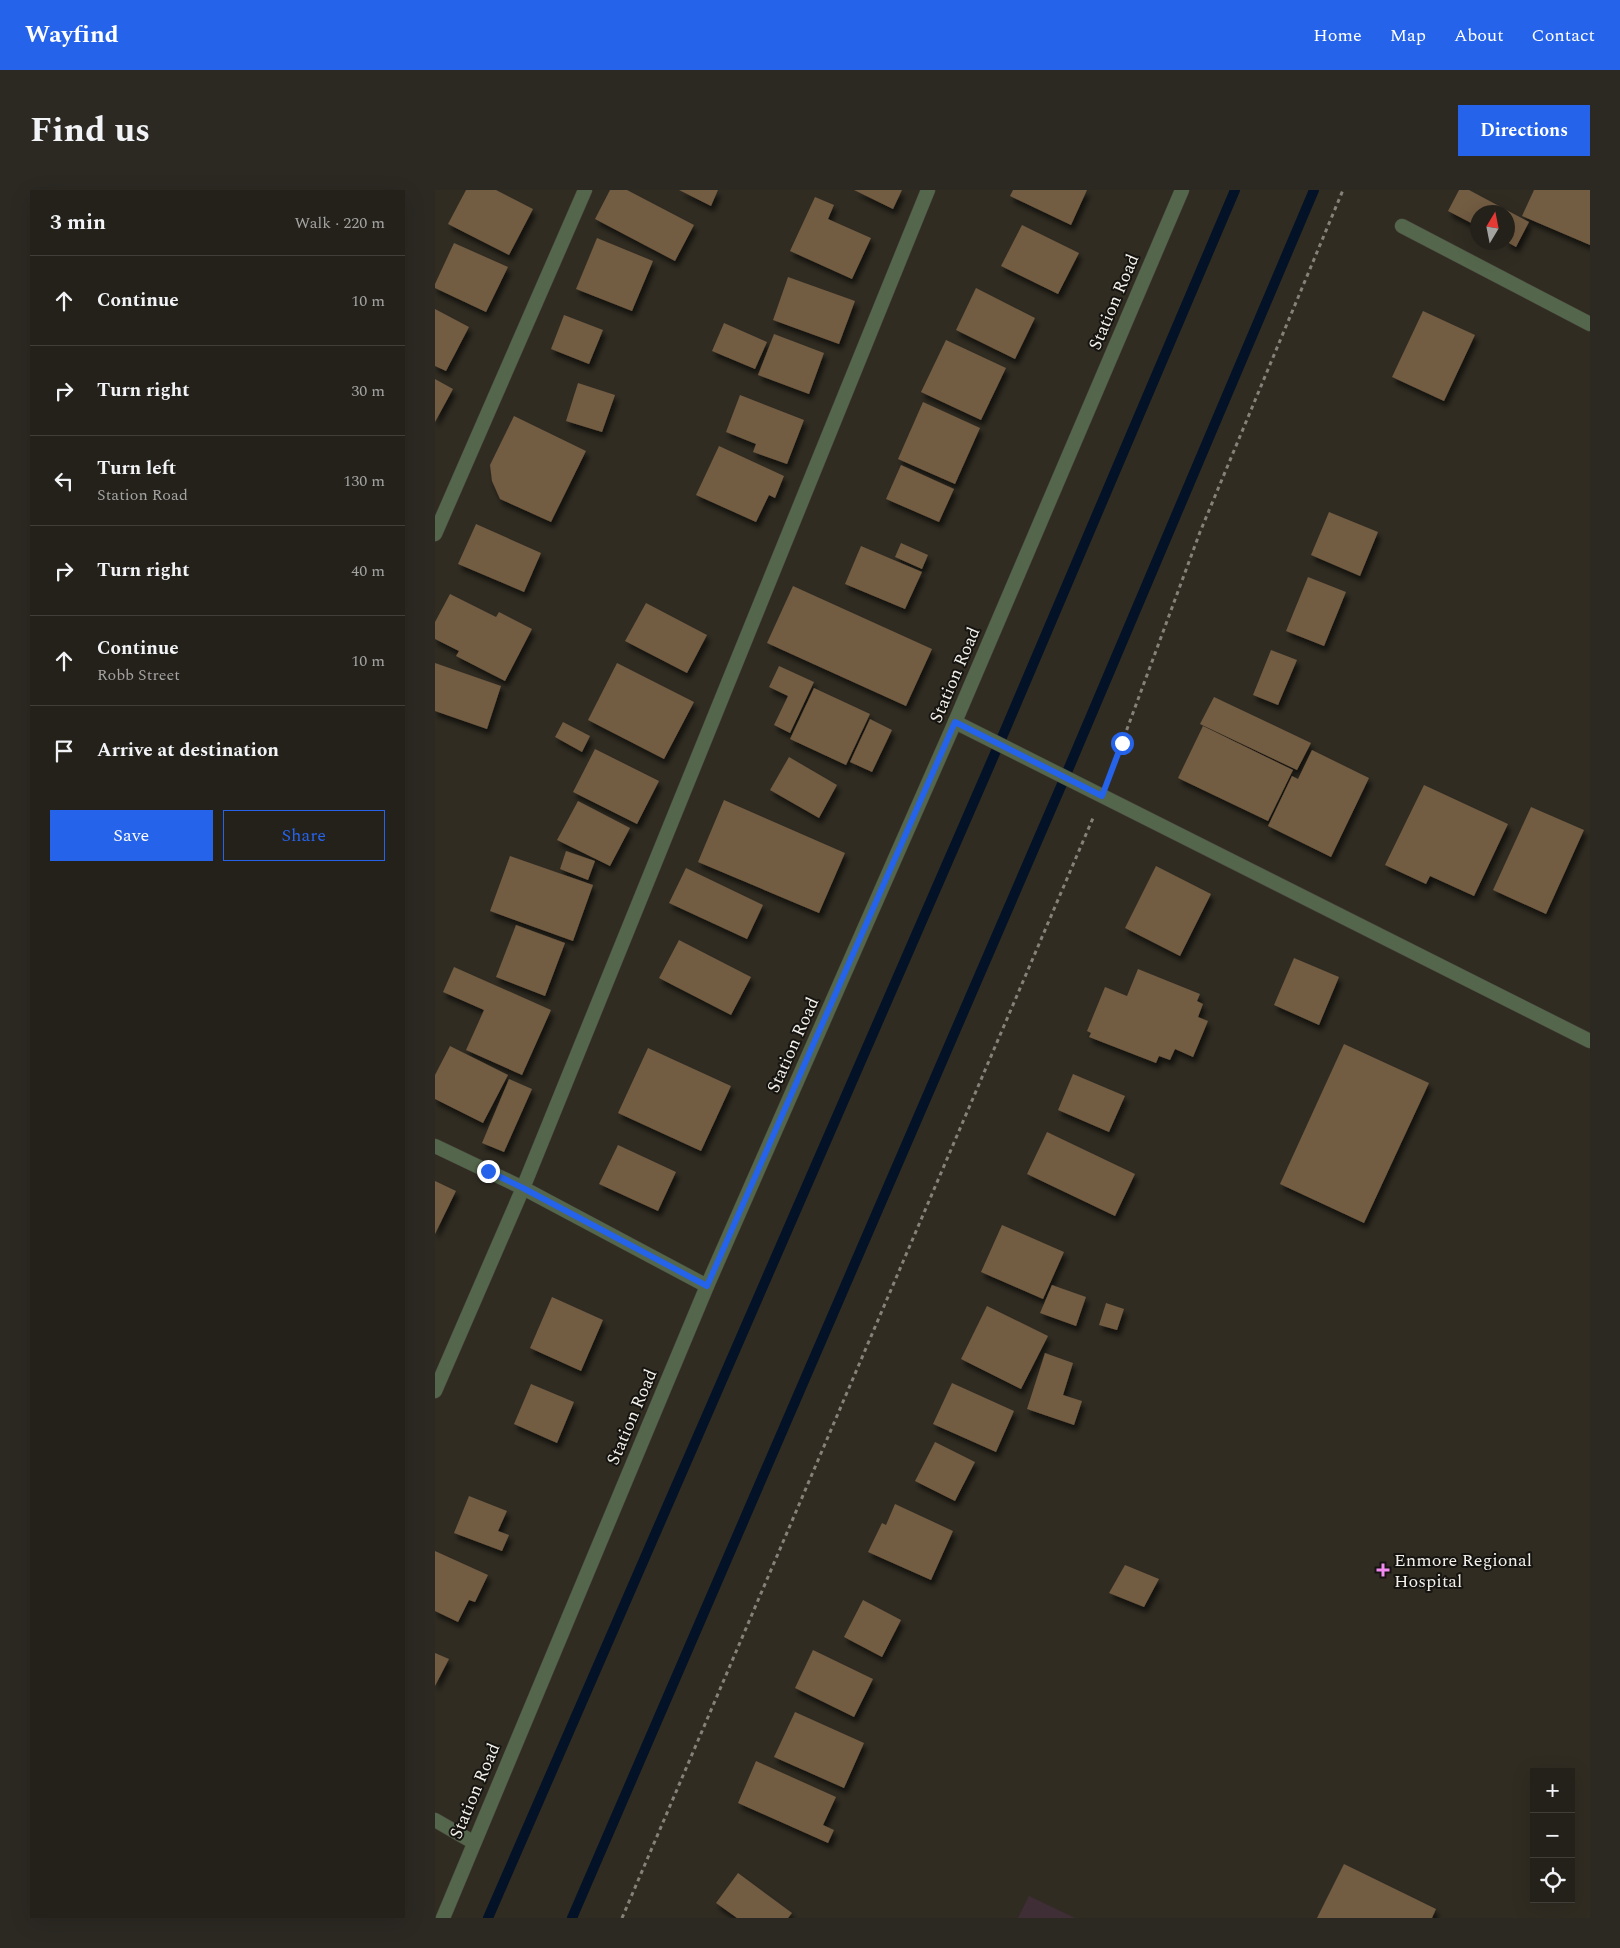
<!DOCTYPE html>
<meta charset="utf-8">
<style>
:root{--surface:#24211a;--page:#2c2923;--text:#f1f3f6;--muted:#a3a3a2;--line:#413e39;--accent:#2563eb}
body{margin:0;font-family:Spectral,serif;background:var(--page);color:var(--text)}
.controls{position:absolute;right:15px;bottom:15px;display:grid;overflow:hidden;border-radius:0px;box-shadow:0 5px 20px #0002}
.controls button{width:45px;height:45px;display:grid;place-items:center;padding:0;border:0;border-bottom:1px solid var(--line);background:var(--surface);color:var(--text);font:25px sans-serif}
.compass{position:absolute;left:1035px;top:15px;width:45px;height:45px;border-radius:50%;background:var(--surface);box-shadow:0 5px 20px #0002;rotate:10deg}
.stop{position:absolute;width:15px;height:15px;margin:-11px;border:4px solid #2563eb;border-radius:50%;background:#fff}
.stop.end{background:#2563eb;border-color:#fff;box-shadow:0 1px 5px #0008}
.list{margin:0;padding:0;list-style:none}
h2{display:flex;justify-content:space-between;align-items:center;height:65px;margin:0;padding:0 20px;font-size:21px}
h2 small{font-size:16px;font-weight:400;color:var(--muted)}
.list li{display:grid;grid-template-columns:32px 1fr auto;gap:15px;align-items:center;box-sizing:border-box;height:90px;padding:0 20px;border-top:1px solid var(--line)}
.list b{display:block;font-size:19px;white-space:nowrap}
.list p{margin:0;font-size:16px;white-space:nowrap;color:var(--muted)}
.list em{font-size:16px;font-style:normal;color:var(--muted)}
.actions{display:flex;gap:10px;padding:15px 20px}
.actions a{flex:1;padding:11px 0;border:1px solid var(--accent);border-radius:0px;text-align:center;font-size:18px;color:var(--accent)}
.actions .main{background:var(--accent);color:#fff}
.icon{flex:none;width:28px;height:28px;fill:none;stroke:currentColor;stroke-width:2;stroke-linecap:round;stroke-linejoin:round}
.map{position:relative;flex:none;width:1155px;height:1728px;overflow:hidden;border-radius:0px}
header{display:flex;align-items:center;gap:30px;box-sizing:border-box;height:70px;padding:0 25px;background:var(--accent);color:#fff}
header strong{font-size:24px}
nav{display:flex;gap:28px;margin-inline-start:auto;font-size:18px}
.intro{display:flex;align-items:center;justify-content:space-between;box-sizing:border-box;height:120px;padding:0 30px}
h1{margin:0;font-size:35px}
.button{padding:12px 22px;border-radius:0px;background:var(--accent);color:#fff;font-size:18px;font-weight:700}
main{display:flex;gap:30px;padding:0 30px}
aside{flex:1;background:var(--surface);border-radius:0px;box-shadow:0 5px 20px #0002}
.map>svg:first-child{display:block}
</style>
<header>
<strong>Wayfind</strong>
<nav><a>Home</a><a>Map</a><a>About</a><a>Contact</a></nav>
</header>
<div class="intro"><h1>Find us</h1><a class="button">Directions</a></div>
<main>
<aside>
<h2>3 min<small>Walk · 220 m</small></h2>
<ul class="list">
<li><svg class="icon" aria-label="ahead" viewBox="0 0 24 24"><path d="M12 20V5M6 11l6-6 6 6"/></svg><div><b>Continue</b></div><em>10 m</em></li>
<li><svg class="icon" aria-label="right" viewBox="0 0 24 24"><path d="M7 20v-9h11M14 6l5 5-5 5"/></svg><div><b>Turn right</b></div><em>30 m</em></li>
<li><svg class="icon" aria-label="left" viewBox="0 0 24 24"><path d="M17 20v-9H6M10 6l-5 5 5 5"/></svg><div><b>Turn left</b><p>Station Road</p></div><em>130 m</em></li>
<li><svg class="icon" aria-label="right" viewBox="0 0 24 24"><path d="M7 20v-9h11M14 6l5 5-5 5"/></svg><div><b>Turn right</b></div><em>40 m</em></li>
<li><svg class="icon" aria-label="ahead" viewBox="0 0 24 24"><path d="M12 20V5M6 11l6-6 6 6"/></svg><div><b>Continue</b><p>Robb Street</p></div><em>10 m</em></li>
<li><svg class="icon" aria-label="arrive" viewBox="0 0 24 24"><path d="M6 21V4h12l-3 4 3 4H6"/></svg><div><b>Arrive at destination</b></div></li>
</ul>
<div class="actions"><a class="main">Save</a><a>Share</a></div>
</aside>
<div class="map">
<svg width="1155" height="1728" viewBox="0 0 1155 1728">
<defs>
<filter id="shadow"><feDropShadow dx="3" dy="5.5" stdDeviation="2.5" flood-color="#0009"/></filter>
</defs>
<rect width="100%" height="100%" fill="#302c22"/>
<path fill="#402e36" d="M594 1706 640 1728H583Z"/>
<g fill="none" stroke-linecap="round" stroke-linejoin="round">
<g stroke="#031226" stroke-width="10">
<path d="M53 1728 571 538 800 0"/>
<path d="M137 1728 630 587 879 0"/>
</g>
</g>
<g fill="#725b43" filter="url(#shadow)">
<path d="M31 0H61L98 19 74 65 13 34Z"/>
<path d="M175 0H192L259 35 240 71 160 29Z"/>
<path d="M244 0H283L276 16Z"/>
<path d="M419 0H467L458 19Z"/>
<path d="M578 0H652L636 35 575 6Z"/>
<path d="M1024 0H1034L1094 32 1081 57 1072 52V22H1042V36L1013 21Z"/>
<path d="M1099 0H1155V55L1087 26Z"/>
<path d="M380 7 399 15 393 29 436 48 417 89 355 61Z"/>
<path d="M587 35 644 63 623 104 566 76Z"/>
<path d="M162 48 218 71 197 121 141 99Z"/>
<path d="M19 53 73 77 51 122 0 98V94Z"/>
<path d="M353 87 420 111 404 154 338 130Z"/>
<path d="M541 98 600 128 580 169 521 140Z"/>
<path d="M0 119 34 137 11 181 0 176Z"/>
<path d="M988 121 1040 145 1009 211 957 187Z"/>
<path d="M129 125 168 140 154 174 116 159Z"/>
<path d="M289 133 332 152 320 179 277 161Z"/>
<path d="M339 144 389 163 374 204 323 185Z"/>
<path d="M511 150 571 178 546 230 486 202Z"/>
<path d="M0 189 18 199 0 232Z"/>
<path d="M143 193 180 205 167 242 131 231Z"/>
<path d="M305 205 369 230 352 274 318 262 321 254 291 242Z"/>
<path d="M488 212 545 238 520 294 463 269Z"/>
<path d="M79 226 151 261 116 332 65 309 57 291 55 275Z"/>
<path d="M284 256 349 286 340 308 334 305 321 332 261 305Z"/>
<path d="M466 275 519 299 504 332 451 309Z"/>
<path d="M894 322 943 342 925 386 876 365Z"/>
<path d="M41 334 106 363 89 402 23 374Z"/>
<path d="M466 353 493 365 487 379 460 367Z"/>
<path d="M426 356 487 382 470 419 410 394Z"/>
<path d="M873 387 911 402 889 456 851 441Z"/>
<path d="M358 396 497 459 471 516 332 453Z"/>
<path d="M15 404 61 427 64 422 97 439 70 491 21 466 24 461 0 449V432Z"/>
<path d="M211 413 272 445 252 483 190 451Z"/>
<path d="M836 460 862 470 843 515 818 505Z"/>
<path d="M0 473 66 496 52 539 0 521Z"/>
<path d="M182 473 259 512 229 569 153 530Z"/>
<path d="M344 476 379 492 355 543 339 535 353 506 334 497Z"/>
<path d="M379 498 435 524 411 575 355 549Z"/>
<path d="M779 507 876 553 862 580 765 534Z"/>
<path d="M435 529 457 540 437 582 415 572Z"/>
<path d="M128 532 155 546 147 562 120 547Z"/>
<path d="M768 536 858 580 833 631 743 588Z"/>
<path d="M160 559 224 591 202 634 138 602Z"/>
<path d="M877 560 934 588 896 667 833 636 857 586 863 589Z"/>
<path d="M354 567 402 595 384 628 335 600Z"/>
<path d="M989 595 1073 634 1039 706 995 686 991 694 950 675Z"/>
<path d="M289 610 410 663 384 723 263 672Z"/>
<path d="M143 611 195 638 175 676 122 650Z"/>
<path d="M1096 617 1149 640 1111 724 1058 700Z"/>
<path d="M131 661 160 671 153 690 125 679Z"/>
<path d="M75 666 158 695 138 751 55 721Z"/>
<path d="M721 676 776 704 745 766 690 738Z"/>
<path d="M251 678 328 715 312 749 234 713Z"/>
<path d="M81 735 130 753 110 806 61 787Z"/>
<path d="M244 750 316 787 296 825 224 788Z"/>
<path d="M859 768 904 787 884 835 839 815Z"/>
<path d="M19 777 116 820 87 885 31 860 49 820 8 802Z"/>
<path d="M703 779 765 804 762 811 768 814 763 827 773 831 758 867 740 859 735 870 724 866 721 873 654 847 656 843 652 841 670 797 692 806Z"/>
<path d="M909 854 994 893 929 1033 845 994Z"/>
<path d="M15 856 73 885 48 933 0 909V885Z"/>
<path d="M213 858 296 896 266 961 183 923Z"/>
<path d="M638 884 690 906 674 942 623 920Z"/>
<path d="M74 889 97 899 69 962 47 953Z"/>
<path d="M612 942 700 984 680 1026 592 984Z"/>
<path d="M183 955 241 982 223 1021 164 994Z"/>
<path d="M0 991 21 1001 0 1044Z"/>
<path d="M567 1035 629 1062 608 1109 546 1082Z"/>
<path d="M617 1095 651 1107 641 1136 605 1123Z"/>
<path d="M117 1107 168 1130 146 1181 95 1158Z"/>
<path d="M671 1113 689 1119 682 1140 664 1135Z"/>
<path d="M552 1116 613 1146 586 1199 526 1169Z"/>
<path d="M610 1163 638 1173 628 1205 647 1211 639 1235 592 1219Z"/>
<path d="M517 1193 579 1221 561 1262 498 1234Z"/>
<path d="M96 1194 139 1212 122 1253 79 1234Z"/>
<path d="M500 1252 540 1272 520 1311 480 1291Z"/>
<path d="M34 1306 72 1321 63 1341 74 1345 67 1361 19 1343Z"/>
<path d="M460 1314 518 1341 496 1390 433 1362 447 1333 451 1335Z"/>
<path d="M0 1361 53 1385 40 1412 34 1410 23 1432 0 1421Z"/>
<path d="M690 1375 724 1389 709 1417 674 1403Z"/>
<path d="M428 1410 466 1430 447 1467 409 1447Z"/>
<path d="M378 1460 438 1489 419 1527 360 1498Z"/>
<path d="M0 1463 14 1469 0 1496Z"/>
<path d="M360 1522 429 1553 409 1598 339 1567Z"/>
<path d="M321 1571 401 1607 388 1635 399 1640 393 1653 303 1613Z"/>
<path d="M909 1674 1001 1719 997 1728H882Z"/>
<path d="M303 1683 357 1723 353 1728H302L281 1713Z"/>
</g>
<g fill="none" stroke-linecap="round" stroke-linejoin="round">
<defs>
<g id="minor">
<path d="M967 36 1155 134"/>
<path d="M0 344 150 0"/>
<path d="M520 532 1155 851"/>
<path d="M0 956 88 998 272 1096"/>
<path d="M0 1201 88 998 493 0"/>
<path d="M0 1630 38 1652"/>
<path d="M8 1728 272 1096 520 532 747 0"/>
</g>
</defs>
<use href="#minor" stroke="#4b473e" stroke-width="15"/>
<g stroke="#86827a" stroke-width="3" stroke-dasharray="4 4" stroke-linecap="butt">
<path d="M675 585 765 342 908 0"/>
<path d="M187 1728 658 628"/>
</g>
<use href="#minor" stroke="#54674c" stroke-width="14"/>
</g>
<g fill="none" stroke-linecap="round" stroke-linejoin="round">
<path stroke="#2563eb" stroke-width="6" d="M53 981 88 998 272 1096 520 532 667 606 687 553"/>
</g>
<path fill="#f38af2" stroke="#161410" stroke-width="2" d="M945.5 1372.5h5v5h5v5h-5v5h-5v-5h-5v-5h5z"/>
<g text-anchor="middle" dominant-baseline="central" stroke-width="4" stroke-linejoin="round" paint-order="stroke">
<g font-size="18" fill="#f3f0ea" stroke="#161410">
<text transform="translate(679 112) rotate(-67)">Station Road</text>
<text transform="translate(520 485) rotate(-67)">Station Road</text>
<text transform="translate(358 855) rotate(-66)">Station Road</text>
<text transform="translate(197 1227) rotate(-67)">Station Road</text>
<text transform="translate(40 1601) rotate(-67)">Station Road</text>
</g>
<g font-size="18" fill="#f3f0ea" stroke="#161410" text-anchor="start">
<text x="959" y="1370">Enmore Regional<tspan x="959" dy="21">Hospital</tspan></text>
</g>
</g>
</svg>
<div class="controls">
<button>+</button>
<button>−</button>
<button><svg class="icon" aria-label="locate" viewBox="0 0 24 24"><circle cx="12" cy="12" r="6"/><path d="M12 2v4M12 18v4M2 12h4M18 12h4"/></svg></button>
</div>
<svg class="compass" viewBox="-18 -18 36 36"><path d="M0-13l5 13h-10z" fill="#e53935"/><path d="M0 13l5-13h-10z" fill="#a3a3a2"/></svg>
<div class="stop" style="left:687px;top:553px"></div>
<div class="stop end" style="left:53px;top:981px"></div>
</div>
</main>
